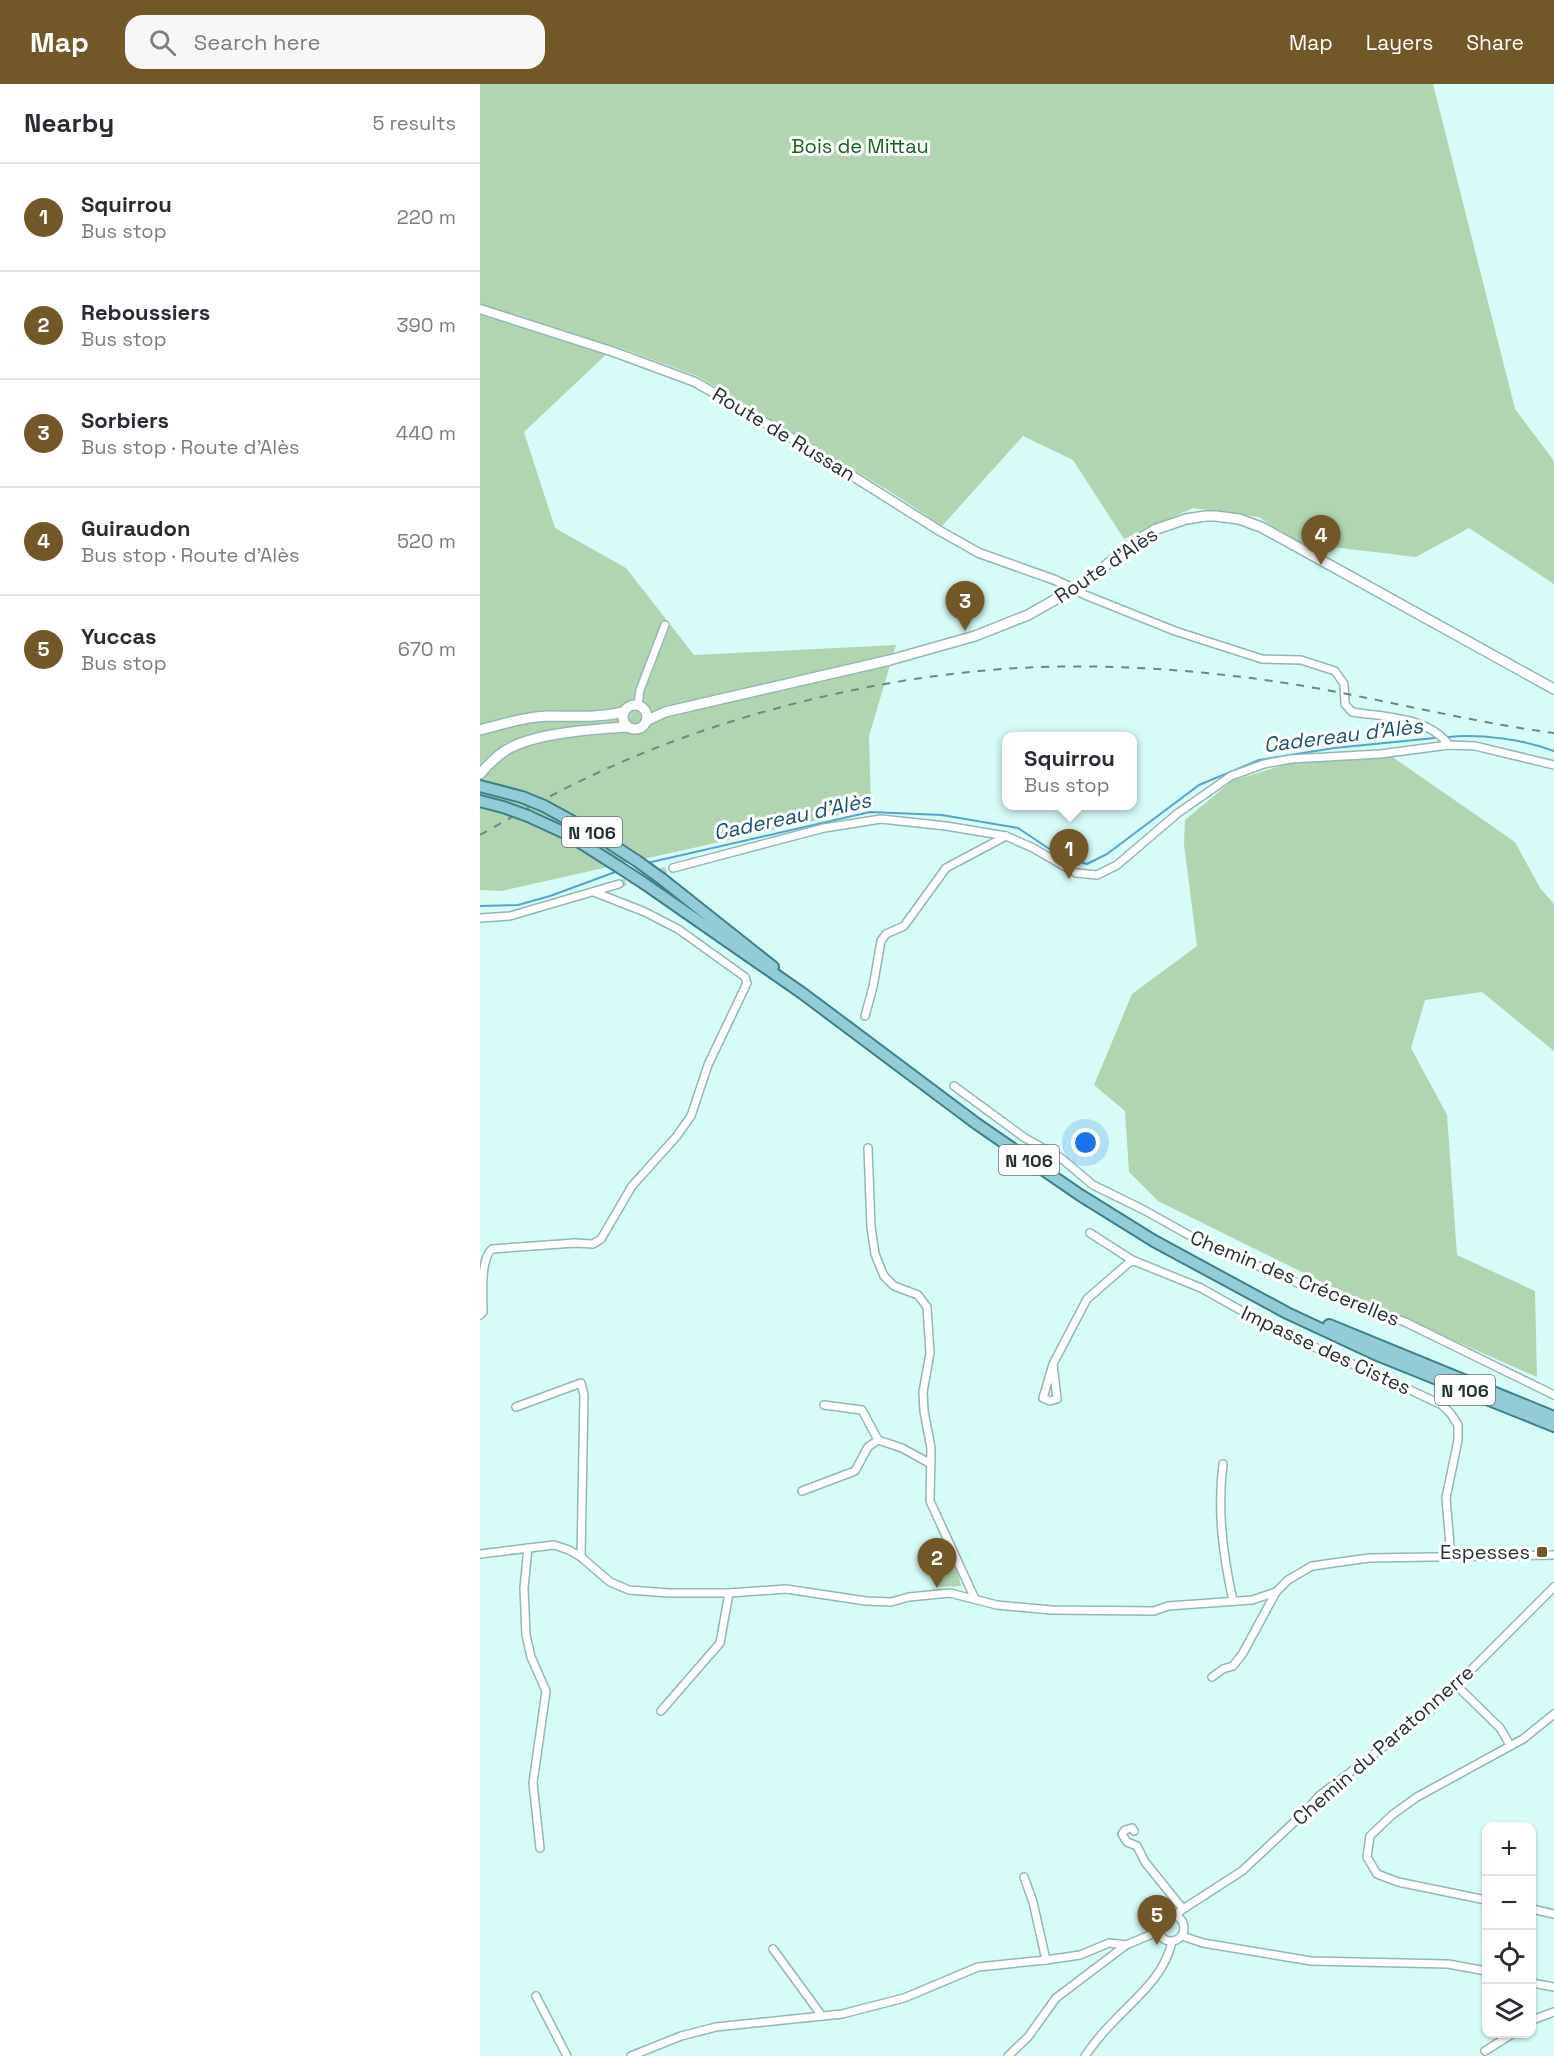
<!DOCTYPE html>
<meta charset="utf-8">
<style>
:root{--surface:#fff;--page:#f7f7f7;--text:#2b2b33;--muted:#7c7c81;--line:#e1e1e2;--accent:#725729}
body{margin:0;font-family:"Space Grotesk",sans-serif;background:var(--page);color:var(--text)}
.controls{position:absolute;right:18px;bottom:18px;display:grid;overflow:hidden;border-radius:12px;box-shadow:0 2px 4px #0004}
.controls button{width:54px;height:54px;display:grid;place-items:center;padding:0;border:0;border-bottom:2px solid var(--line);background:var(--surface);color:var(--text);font:30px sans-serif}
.you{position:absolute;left:606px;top:1059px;width:21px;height:21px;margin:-15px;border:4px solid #fff;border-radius:50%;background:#1a73e8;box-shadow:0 0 0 9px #1a73e833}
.badge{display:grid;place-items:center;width:39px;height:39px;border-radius:50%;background:var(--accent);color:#fff;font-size:20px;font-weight:700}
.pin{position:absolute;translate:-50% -50px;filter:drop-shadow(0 2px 3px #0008)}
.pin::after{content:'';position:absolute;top:32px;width:21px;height:18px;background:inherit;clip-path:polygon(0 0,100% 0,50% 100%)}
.popup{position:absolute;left:522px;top:648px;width:135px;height:78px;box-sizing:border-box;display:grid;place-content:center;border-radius:12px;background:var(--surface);filter:drop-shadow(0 2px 4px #0005);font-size:20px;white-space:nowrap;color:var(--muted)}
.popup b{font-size:22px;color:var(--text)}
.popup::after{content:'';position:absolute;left:50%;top:100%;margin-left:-12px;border:12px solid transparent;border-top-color:var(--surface)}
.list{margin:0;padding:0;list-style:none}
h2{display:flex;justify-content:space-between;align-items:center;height:78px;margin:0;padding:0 24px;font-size:26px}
h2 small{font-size:20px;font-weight:400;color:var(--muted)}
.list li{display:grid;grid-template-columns:39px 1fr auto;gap:18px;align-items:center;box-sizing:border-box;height:108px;padding:0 24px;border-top:2px solid var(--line)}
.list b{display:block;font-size:22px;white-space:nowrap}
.list p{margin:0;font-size:20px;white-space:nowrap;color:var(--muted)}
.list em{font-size:20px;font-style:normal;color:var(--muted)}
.icon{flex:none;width:33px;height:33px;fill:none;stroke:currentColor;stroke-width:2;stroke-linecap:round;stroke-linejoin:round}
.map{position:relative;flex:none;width:1074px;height:1972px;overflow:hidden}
header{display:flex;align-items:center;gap:36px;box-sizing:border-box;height:84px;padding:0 30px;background:var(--accent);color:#fff}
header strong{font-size:28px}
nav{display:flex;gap:33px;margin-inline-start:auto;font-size:21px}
.search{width:420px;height:54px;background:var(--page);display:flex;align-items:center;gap:15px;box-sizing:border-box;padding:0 21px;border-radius:18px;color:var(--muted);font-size:22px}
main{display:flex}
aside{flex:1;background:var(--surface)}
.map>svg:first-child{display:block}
</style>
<header>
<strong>Map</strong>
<div class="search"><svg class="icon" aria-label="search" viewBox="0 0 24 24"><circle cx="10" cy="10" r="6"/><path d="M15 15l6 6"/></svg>Search here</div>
<nav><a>Map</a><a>Layers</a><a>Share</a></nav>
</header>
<main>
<aside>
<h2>Nearby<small>5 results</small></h2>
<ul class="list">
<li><span class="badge">1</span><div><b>Squirrou</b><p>Bus stop</p></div><em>220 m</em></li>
<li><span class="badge">2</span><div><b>Reboussiers</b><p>Bus stop</p></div><em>390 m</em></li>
<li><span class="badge">3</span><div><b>Sorbiers</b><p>Bus stop · Route d'Alès</p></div><em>440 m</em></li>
<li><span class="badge">4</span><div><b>Guiraudon</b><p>Bus stop · Route d'Alès</p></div><em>520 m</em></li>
<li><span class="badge">5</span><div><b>Yuccas</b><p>Bus stop</p></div><em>670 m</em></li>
</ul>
</aside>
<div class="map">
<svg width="1074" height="1972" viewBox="0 0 1074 1972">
<rect width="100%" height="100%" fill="#d7fbf7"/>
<g fill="#b1d5b1">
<path d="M0 0H953L1035 325 1074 377V500L989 444 936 473 811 458 779 433 713 424 644 455 593 376 543 352 462 442 414 410 217 292 135 262 44 348 75 444 146 484 214 571 416 561 389 652 391 724 21 807 0 806Z"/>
<path d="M911 672 1035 758 1060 804 1074 820V967L1002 908 945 916 931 964 967 1031 977 1171 1055 1207 1057 1293 848 1201 678 1117 649 1088 645 1027 614 1001 652 910 717 862 704 760 705 736 752 697 813 678Z"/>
<path d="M475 1475 481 1502 459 1503V1476Z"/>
</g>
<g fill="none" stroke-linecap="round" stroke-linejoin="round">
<g stroke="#54a4cd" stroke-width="2">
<path d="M968 653C1001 650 1043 655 1074 667"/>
<path d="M167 779 390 728 462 731 538 744 580 772 607 780 627 770 719 701 779 676 854 664 955 654"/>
<path d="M0 822 38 821 70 812 138 787"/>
</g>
<path stroke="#b3d3cf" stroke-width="7" stroke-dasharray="7 3.5" stroke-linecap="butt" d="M139 800 193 784"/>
<defs>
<g id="minor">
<path d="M594 505 605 511 695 547 782 575 821 576 855 587 864 600 865 620 872 628C904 633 947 632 969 661"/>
<path d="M158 621 160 606 185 541"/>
<path d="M193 784 344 744 401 735 466 742 526 752 553 764 596 789 617 791 637 781 698 729 751 692 784 680 811 675 900 670 969 661 995 662 1074 681"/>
<path d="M0 834 30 832 139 800"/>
<path d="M385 932 393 903 401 857 406 850 424 842 466 784 526 752"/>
<path d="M474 1002 545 1054 581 1074 613 1101 664 1126 714 1154 827 1203 925 1238 1074 1311"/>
<path d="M388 1064 391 1143 395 1170 404 1192 414 1202 438 1211 447 1223 450 1269 443 1308 444 1327 451 1364 450 1417 495 1515"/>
<path d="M610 1149 652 1176"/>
<path d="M0 1231 3 1228C3 1211 0 1175 12 1165L95 1159 113 1160 121 1155 152 1102 196 1053 211 1032 228 981 267 899 265 893 198 845 165 828 114 808"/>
<path d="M573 1280 577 1315 570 1317 563 1314 573 1280 607 1215 652 1176 721 1204 792 1244 928 1305 962 1321 971 1330 978 1341V1356L966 1414 971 1473"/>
<path d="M344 1321 382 1326 398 1356"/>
<path d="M36 1323 101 1299 104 1311 101 1473"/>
<path d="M743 1380C737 1426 743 1471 753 1517"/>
<path d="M322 1407 375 1387 388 1363 398 1356 422 1364 451 1380"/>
<path d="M48 1464 44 1504 46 1551 51 1573 66 1607 53 1699 60 1764"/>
<path d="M0 1470 74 1461 89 1466 101 1473 130 1498 149 1506 189 1509H249L306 1505 386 1517 411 1518 429 1513 470 1509 517 1521 571 1526 674 1527 688 1522 772 1516 796 1508 808 1496 832 1482 889 1474 1074 1471"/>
<path d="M732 1593 743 1585 753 1582 763 1569 796 1508"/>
<path d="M976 1601 1020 1644 1030 1661"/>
<path d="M181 1627 240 1559 249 1509"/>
<path d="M654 1747 652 1744 645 1746 642 1750 647 1758 657 1762 665 1778 703 1825"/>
<path d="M544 1793 553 1818 566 1876"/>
<path d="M1006 1816 918 1798 897 1790 887 1773 890 1752 912 1731 937 1713 1043 1655 1074 1630"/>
<path d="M1052 1825 1074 1830"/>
<circle cx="691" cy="1844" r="13"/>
<path d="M697 1832 700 1827 762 1787 827 1726 839 1712 949 1628 1074 1503"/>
<path d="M702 1852 723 1859 831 1877 968 1880 1006 1887"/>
<path d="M293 1865 342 1932"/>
<path d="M1052 1899 1074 1903"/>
<path d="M56 1912 87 1972"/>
<path d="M1052 1936 1074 1928"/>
<path d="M1005 1967 1032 1950"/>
<path d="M151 1972 201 1952 236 1943 362 1930 424 1914 498 1883 566 1876 600 1871 629 1859 646 1861 677 1848"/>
<path d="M528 1972 548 1953 576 1914 646 1861"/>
<path d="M605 1972C614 1959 624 1947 635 1936 658 1912 684 1892 692 1858"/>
</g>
<path id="tertiary" d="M0 225 134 268 215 298 317 357 460 447 499 469 575 496 594 505"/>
<g id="secondary">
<circle cx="155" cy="633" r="12"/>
<path d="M166 637 185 628 410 576 495 552 548 531 594 505 618 488 650 461 674 446 706 435 726 432H736L759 435 781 443 1074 605"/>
<path d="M0 646C23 640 45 633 68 632 94 632 118 634 143 628"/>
<path d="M0 690C8 681 17 671 28 665 55 649 115 645 147 643"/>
</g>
<g id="primary">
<path d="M0 702 42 713"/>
<path d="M0 717 23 723"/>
<path d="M64 722 117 751 157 777"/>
<path d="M48 732 87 750 139 783"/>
<path d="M182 795 293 883"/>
<path d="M165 800 322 909 497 1040 600 1111 674 1157 807 1229 895 1270 1074 1342"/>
<path d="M849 1241 1074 1333"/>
</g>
</defs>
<use href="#minor" stroke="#95b7b4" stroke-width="10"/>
<use href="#tertiary" stroke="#95b7b4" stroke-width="11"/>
<use href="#secondary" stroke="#95b7b4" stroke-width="12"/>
<use href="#primary" stroke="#3d808b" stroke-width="14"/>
<use href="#minor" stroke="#fff" stroke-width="7"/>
<use href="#tertiary" stroke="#fff" stroke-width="8"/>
<use href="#secondary" stroke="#fff" stroke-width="9"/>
<use href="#primary" stroke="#93ccd6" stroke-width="10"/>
<path stroke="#6f8784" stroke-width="2" stroke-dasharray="8 8" stroke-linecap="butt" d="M0 751C37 730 74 709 113 691 229 636 372 599 499 587 592 578 686 583 778 595 877 608 975 636 1074 649"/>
<defs>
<g id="primary-bridge">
<path d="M42 713 64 722"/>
<path d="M23 723 48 732"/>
<path d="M157 777 182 795"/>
<path d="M139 783 165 800"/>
</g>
</defs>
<use href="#primary-bridge" stroke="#3d808b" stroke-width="14" stroke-linecap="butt"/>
<use href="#primary-bridge" stroke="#93ccd6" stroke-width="10"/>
</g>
<rect fill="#725729" stroke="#fff" stroke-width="2" x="1056" y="1462" width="12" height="12" rx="3"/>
<g text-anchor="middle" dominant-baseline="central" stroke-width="6" stroke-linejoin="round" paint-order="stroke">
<g fill="#fff" stroke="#66706f" stroke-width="1.5">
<rect x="82" y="733" width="60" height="30" rx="4.5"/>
<rect x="519" y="1061" width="60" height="30" rx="4.5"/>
<rect x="955" y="1291" width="60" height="30" rx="4.5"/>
</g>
<g font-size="18" font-weight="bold" fill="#243231">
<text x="112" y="748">N 106</text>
<text x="549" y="1076">N 106</text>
<text x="985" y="1306">N 106</text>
</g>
<g font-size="20" fill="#10621b" stroke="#fff">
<text x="380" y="62">Bois de Mittau</text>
</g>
<g font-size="20" fill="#243231" stroke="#fff">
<text transform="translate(304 350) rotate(31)">Route de Russan</text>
<text transform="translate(626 481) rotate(-34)">Route d'Alès</text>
<text transform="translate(815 1194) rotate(22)">Chemin des Crécerelles</text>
<text transform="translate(846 1266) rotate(25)">Impasse des Cistes</text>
<text transform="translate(903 1661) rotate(-41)">Chemin du Paratonnerre</text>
</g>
<g font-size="20" fill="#243231" stroke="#fff" text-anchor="end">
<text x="1050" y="1468">Espesses</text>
</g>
<g font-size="21" font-style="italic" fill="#155571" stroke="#fff">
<text transform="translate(863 651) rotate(-7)">Cadereau d'Alès</text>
<text transform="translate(312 732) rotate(-12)">Cadereau d'Alès</text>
</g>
</g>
</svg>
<div class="controls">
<button>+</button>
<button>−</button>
<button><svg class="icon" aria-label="locate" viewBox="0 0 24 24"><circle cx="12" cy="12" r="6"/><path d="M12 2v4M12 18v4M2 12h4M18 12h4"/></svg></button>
<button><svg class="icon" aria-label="layers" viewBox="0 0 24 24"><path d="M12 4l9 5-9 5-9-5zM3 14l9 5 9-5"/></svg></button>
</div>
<div class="you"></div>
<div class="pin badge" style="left:589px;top:795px">1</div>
<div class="popup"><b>Squirrou</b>Bus stop</div>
<div class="pin badge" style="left:457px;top:1504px">2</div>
<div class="pin badge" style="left:485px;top:547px">3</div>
<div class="pin badge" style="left:841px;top:481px">4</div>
<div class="pin badge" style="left:677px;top:1861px">5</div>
</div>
</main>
